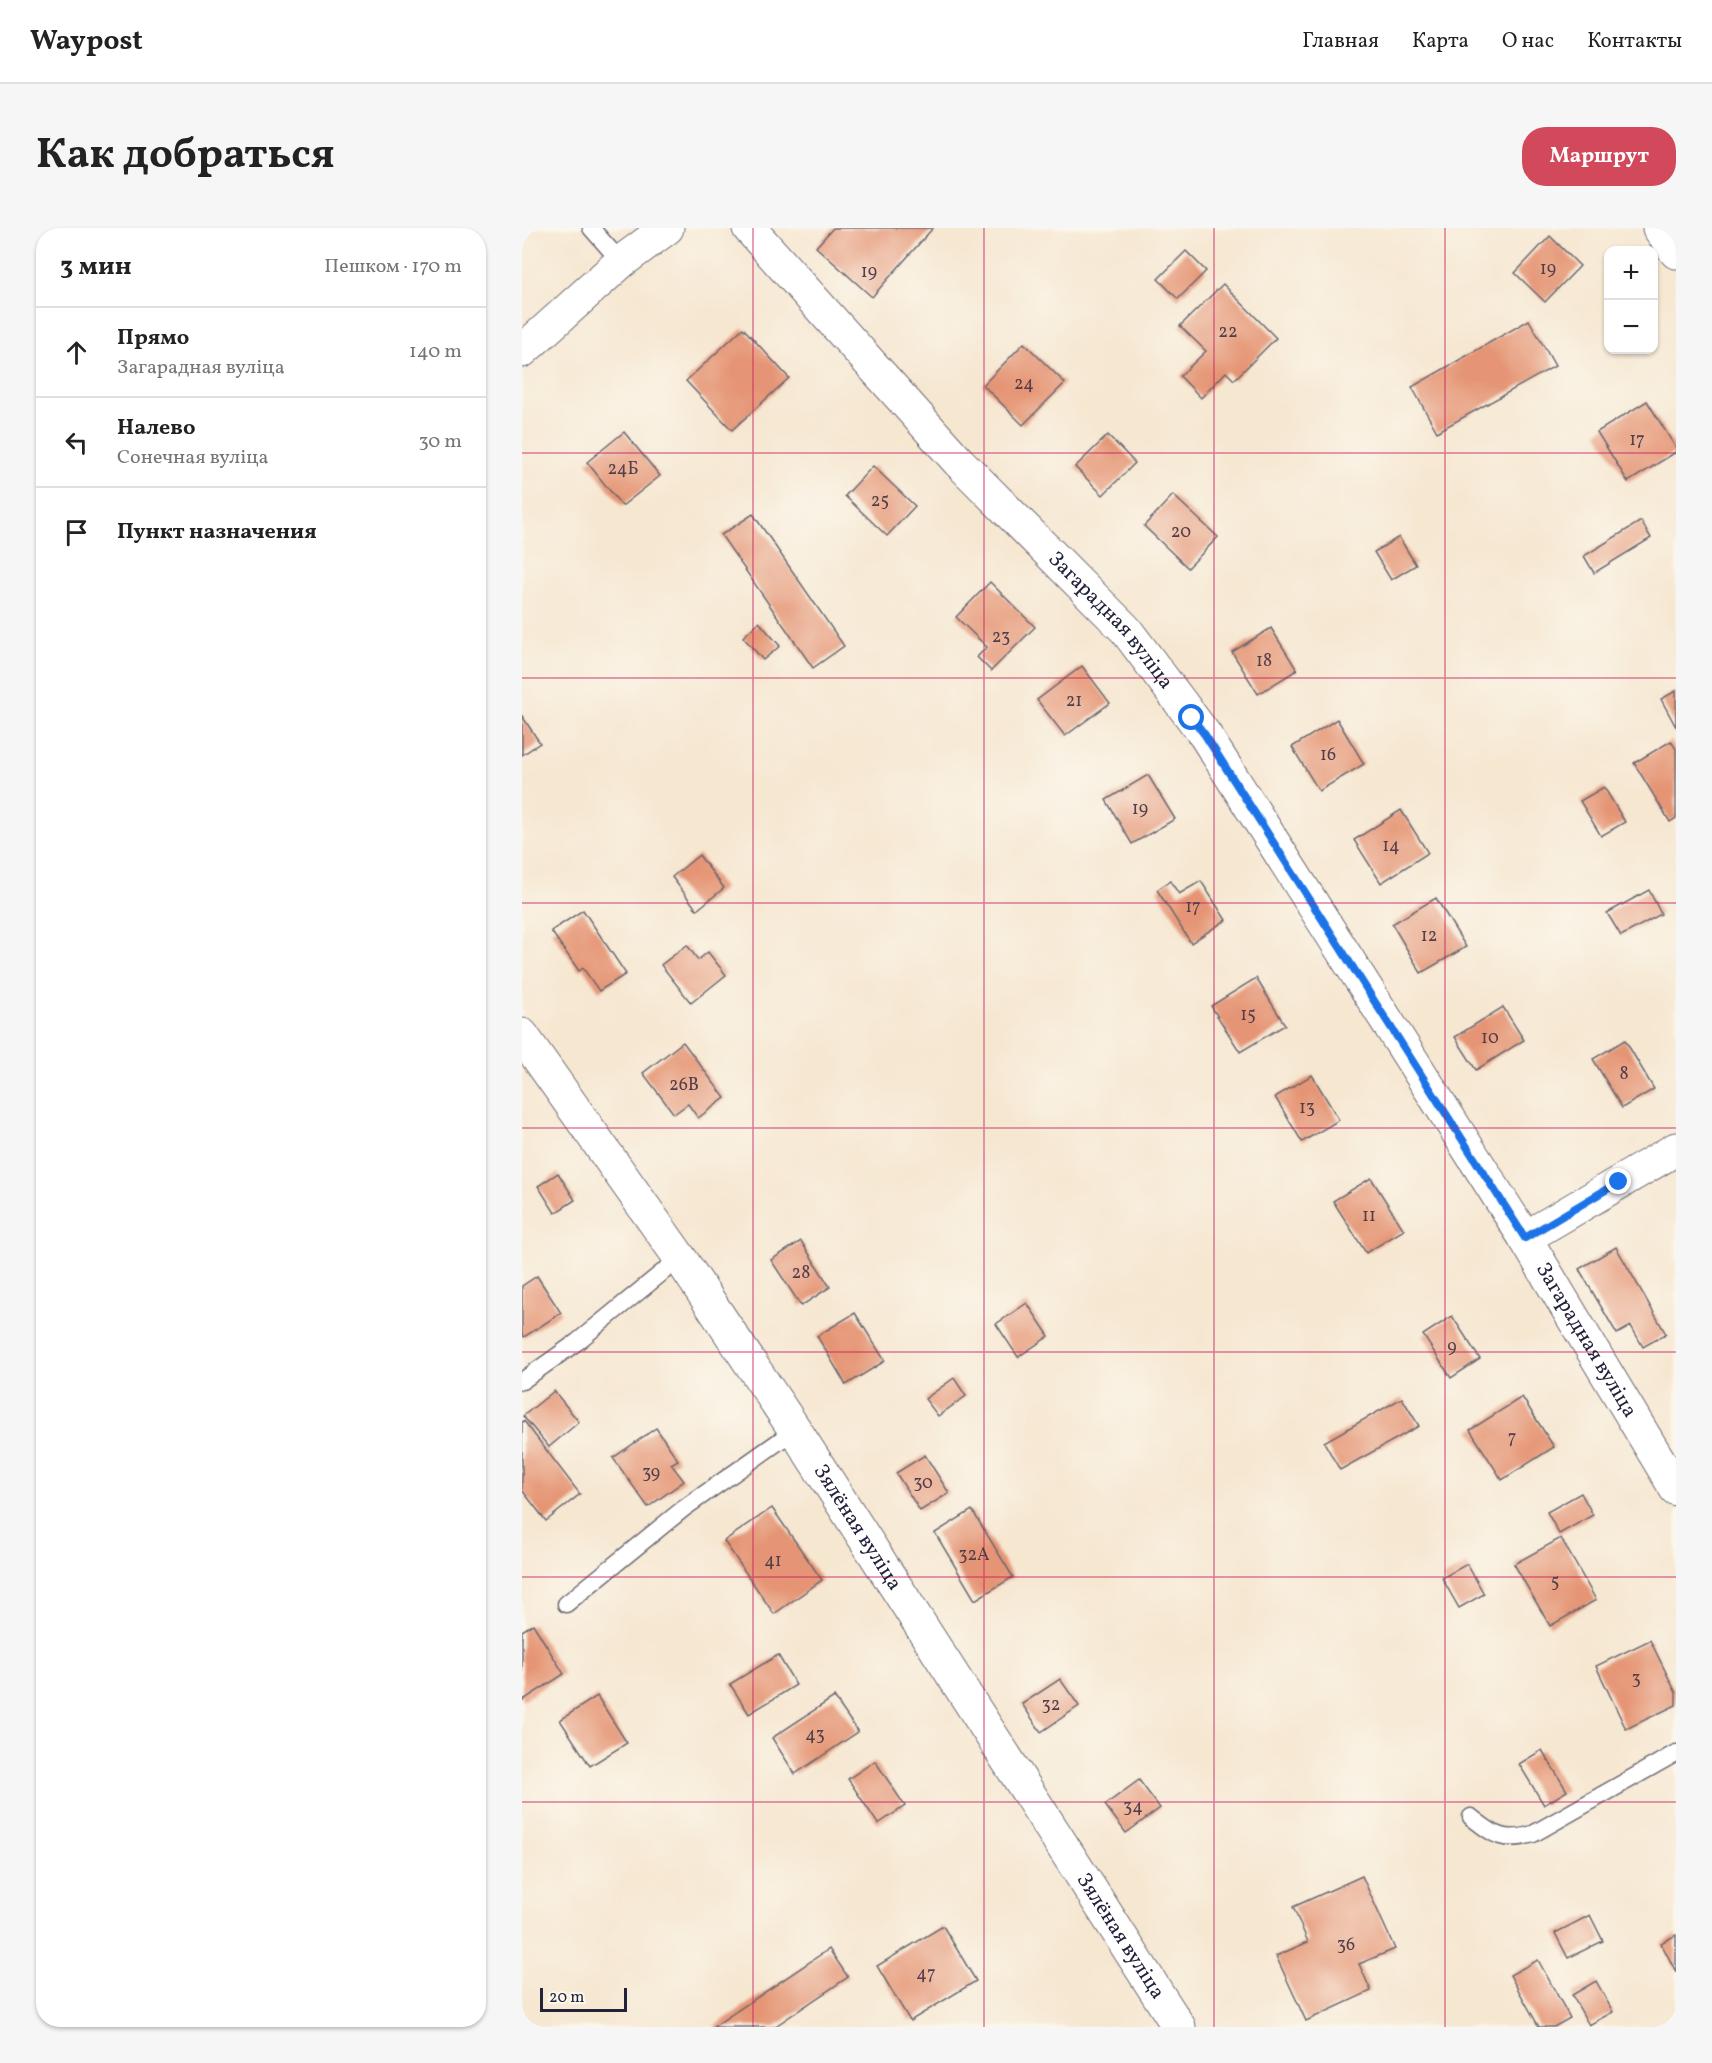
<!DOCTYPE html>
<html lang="ru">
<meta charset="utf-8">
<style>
:root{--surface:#fff;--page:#f6f6f6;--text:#222;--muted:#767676;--line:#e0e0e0;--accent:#d1495b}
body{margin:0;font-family:Vollkorn,serif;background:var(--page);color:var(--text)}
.controls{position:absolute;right:18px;top:18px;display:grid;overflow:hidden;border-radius:12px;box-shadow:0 2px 4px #0004}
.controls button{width:54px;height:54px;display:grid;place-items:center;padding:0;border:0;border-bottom:2px solid var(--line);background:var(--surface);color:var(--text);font:30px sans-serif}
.scale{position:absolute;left:18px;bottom:15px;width:87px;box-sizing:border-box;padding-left:6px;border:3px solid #22223b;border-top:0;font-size:16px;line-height:21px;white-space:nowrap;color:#22223b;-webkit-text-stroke:4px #fbf7ec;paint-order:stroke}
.stop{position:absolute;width:18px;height:18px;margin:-14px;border:4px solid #1a73e8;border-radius:50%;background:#fff}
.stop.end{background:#1a73e8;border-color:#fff;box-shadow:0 2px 6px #0008}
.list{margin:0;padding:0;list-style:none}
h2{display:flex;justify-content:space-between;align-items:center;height:78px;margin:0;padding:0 24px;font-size:26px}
h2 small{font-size:20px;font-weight:400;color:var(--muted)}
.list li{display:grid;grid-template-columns:39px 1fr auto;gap:18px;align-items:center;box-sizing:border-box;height:90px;padding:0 24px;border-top:2px solid var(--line)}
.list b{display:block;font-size:22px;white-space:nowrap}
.list p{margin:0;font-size:20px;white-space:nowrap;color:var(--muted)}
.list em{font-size:20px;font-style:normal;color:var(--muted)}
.icon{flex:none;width:33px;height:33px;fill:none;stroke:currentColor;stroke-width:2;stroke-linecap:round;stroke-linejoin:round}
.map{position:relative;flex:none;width:1154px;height:1799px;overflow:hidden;border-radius:24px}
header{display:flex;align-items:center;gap:36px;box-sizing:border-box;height:84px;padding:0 30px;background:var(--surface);border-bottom:2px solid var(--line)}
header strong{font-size:28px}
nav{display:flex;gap:33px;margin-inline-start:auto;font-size:21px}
.intro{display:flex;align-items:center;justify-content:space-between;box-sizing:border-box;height:144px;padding:0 36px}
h1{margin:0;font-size:42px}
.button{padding:15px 27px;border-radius:24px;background:var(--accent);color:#fff;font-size:21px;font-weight:700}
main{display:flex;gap:36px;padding:0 36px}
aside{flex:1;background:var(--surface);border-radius:24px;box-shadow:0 2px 4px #0004}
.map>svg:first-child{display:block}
</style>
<header>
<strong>Waypost</strong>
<nav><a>Главная</a><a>Карта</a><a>О нас</a><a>Контакты</a></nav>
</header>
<div class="intro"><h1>Как добраться</h1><a class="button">Маршрут</a></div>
<main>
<aside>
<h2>3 мин<small>Пешком · 170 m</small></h2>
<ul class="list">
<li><svg class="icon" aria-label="ahead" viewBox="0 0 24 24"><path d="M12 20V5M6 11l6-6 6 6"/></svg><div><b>Прямо</b><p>Загарадная вуліца</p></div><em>140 m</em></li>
<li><svg class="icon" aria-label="left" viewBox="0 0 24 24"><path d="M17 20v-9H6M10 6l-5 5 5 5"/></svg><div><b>Налево</b><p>Сонечная вуліца</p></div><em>30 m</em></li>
<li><svg class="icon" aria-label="arrive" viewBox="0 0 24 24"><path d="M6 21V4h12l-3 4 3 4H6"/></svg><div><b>Пункт назначения</b></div></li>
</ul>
</aside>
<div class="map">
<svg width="1154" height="1799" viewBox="0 0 1154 1799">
<rect width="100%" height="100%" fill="#fbf7ec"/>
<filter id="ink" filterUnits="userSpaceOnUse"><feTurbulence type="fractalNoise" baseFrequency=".0167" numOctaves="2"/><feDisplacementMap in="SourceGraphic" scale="12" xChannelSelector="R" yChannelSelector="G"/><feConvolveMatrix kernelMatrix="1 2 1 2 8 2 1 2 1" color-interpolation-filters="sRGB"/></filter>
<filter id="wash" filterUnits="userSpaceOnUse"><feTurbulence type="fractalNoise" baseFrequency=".008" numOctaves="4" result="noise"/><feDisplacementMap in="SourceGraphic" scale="24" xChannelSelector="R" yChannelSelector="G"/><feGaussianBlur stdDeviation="1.35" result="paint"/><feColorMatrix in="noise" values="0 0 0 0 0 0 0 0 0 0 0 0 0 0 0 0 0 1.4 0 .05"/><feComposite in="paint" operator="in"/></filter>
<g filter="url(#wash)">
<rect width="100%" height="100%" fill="#f6e7d1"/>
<g id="blocks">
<g fill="#e59575">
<path d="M311 0H411L350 69 294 19Z"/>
<path d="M1028 8 1058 38 1023 74 993 45Z"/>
<path d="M664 23 684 43 656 71 636 51Z"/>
<path d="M701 56 754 110 712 152 704 144 679 170 658 148 684 123 658 98Z"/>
<path d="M1007 92 1033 138 915 204 890 159Z"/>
<path d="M221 100 267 150 210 202 164 153Z"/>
<path d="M502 115 543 155 501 197 461 157Z"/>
<path d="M1125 173 1154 220V224L1106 254 1075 204Z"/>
<path d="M102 204 138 248 100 278 65 234Z"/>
<path d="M586 207 613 235 581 267 553 239Z"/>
<path d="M351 238 393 278 365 308 323 268Z"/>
<path d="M651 267 696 309 666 340 622 298Z"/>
<path d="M231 286 322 418 291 440 199 307Z"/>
<path d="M1119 293 1129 310 1072 345 1062 328Z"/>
<path d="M877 309 894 337 869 352 852 324Z"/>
<path d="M468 354 513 399 469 443 455 429 465 419 434 389Z"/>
<path d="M237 394 258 418 241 432 221 409Z"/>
<path d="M749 400 775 442 736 466 710 424Z"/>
<path d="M560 438 588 475 543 508 515 472Z"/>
<path d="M1154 463V499L1139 471Z"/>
<path d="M0 488 18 515 0 527Z"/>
<path d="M815 491 842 536 797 563 770 519Z"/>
<path d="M1149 513 1154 521V590L1148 594 1112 535Z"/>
<path d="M626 547 653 591 610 616 584 572Z"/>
<path d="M1082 559 1103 594 1079 608 1058 573Z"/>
<path d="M879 582 906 625 859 655 832 612Z"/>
<path d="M177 627 202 660 175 682 150 649Z"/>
<path d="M648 653 657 666 679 653 704 692 669 715 635 662Z"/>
<path d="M1127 662 1139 686 1099 708 1085 685Z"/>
<path d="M914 670 944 719 899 745 870 696Z"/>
<path d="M61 682 104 746 77 763 61 740 57 743 29 703Z"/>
<path d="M165 717 176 732 186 724 204 747 169 775 139 737Z"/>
<path d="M734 750 763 797 718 824 689 778Z"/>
<path d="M981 779 1002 812 954 842 933 809Z"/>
<path d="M1103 812 1132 861 1100 880 1071 831Z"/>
<path d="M161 814 203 870 176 890 166 876 152 886 121 845Z"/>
<path d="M790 847 817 892 780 914 753 869Z"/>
<path d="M36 945 53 972 33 985 16 958Z"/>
<path d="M849 950 882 1002 844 1025 811 973Z"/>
<path d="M279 1013 308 1059 279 1078 249 1032Z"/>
<path d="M1094 1019 1144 1106 1121 1119 1109 1098 1095 1106 1057 1041Z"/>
<path d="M15 1048 39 1085 2 1109 0 1105V1058Z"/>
<path d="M505 1075 527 1108 496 1129 474 1096Z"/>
<path d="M333 1085 363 1133 324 1157 295 1108Z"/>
<path d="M930 1088 958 1131 929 1150 901 1107Z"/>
<path d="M432 1150 444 1168 416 1188 403 1171Z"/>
<path d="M32 1163 57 1194 27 1219 1 1188Z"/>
<path d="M1000 1169 1032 1219 980 1252 948 1202Z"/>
<path d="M880 1170 897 1198 818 1242 802 1214Z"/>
<path d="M2 1193 58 1266 24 1293 0 1262V1194Z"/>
<path d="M134 1200 156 1232 149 1236 162 1253 126 1279 91 1230Z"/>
<path d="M403 1227 427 1265 398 1283 374 1245Z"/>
<path d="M1059 1265 1071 1287 1037 1306 1025 1284Z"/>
<path d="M250 1280 300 1352 252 1386 202 1313Z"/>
<path d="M450 1282 491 1349 453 1372 413 1305Z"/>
<path d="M1039 1310 1074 1372 1028 1398 992 1336Z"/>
<path d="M945 1336 962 1366 937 1380 920 1350Z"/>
<path d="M11 1396 42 1446 0 1473V1403Z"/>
<path d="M1128 1412 1154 1465V1477L1104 1501 1074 1438Z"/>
<path d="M256 1427 274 1457 227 1486 208 1456Z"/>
<path d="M538 1451 557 1478 519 1504 500 1476Z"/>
<path d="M75 1468 105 1515 68 1538 38 1492Z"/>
<path d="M312 1469 336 1504 273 1546 250 1510Z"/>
<path d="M1020 1522 1045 1563 1022 1577 997 1536Z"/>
<path d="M353 1533 383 1578 356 1596 326 1551Z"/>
<path d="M617 1552 638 1580 604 1605 583 1577Z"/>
<path d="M840 1648 873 1721 837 1736 849 1763 784 1793 754 1728 786 1714 771 1679Z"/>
<path d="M1068 1687 1081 1713 1046 1730 1033 1705Z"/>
<path d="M421 1698 454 1753 388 1793 355 1738Z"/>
<path d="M1154 1707V1744L1139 1715Z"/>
<path d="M307 1721 326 1749 252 1799H191Z"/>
<path d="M1016 1732 1048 1790 1032 1799H1017L988 1747Z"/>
<path d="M1074 1753 1091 1784 1067 1797 1050 1767Z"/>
</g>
</g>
</g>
<g filter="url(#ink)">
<use href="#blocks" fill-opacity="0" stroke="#6c6770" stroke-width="1.5"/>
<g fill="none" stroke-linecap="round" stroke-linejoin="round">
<defs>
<g id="service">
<path d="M69 0 99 34"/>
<path d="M0 1153 55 1114 158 1030"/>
<path d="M44 1376 161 1281 273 1202"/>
<path d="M949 1589C972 1607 981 1615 1011 1606L1154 1525"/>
</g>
<g id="minor">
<path id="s1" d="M227 0 436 233 604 402 683 507 1003 1010 1154 1261"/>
<path d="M1137 0 1154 24"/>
<path d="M0 123 99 34 145 0"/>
<path id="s2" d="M0 807 158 1030 273 1202 657 1799"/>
<path d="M1003 1010 1154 921"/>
</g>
</defs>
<use href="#service" stroke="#6c6770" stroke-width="19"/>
<use href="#minor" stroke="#6c6770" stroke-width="35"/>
<use href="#service" stroke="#fff" stroke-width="16"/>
<use href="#minor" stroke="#fff" stroke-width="33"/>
</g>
</g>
<g fill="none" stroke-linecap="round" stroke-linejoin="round" filter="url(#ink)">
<path stroke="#1a73e8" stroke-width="8" d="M670 490 683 507 1003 1010 1097 954"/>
</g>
<path fill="none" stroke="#c2185b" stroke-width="1.5" stroke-opacity="0.55" d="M231 0V1799M462 0V1799M692 0V1799M923 0V1799M0 225H1154M0 450H1154M0 675H1154M0 900H1154M0 1124H1154M0 1349H1154M0 1574H1154"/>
<g text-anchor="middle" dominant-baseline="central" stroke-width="6" stroke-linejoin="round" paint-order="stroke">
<g font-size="18" fill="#533f4a">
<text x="1026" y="41">19</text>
<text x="347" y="44">19</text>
<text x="706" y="104">22</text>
<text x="502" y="156">24</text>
<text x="1115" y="212">17</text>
<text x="101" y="241">24Б</text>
<text x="358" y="273">25</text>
<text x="659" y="304">20</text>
<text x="479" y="409">23</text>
<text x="742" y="433">18</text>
<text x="552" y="473">21</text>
<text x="806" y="527">16</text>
<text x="618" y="581">19</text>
<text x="869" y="618">14</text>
<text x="671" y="679">17</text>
<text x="907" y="708">12</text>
<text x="726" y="787">15</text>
<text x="968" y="810">10</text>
<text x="1102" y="846">8</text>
<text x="162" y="857">26В</text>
<text x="785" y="880">13</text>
<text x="847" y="988">11</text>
<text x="279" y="1045">28</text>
<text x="930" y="1119">9</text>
<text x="990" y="1210">7</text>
<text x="129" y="1245">39</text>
<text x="401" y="1255">30</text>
<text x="452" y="1327">32А</text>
<text x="251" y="1333">41</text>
<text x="1033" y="1354">5</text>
<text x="1114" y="1451">3</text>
<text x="529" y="1477">32</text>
<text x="293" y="1507">43</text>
<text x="611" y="1579">34</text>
<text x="824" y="1717">36</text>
<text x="404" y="1746">47</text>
</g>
<g font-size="21" fill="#22223b" stroke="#fbf7ec">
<text stroke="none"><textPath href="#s1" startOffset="534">Загарадная вуліца</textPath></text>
<text stroke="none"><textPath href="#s1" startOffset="1398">Загарадная вуліца</textPath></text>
<text stroke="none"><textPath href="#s2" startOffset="596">Зялёная вуліца</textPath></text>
<text stroke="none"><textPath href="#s2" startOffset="1082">Зялёная вуліца</textPath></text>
</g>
</g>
</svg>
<div class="controls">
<button>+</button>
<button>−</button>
</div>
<div class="scale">20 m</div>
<div class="stop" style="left:670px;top:490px"></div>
<div class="stop end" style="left:1097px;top:954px"></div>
</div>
</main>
